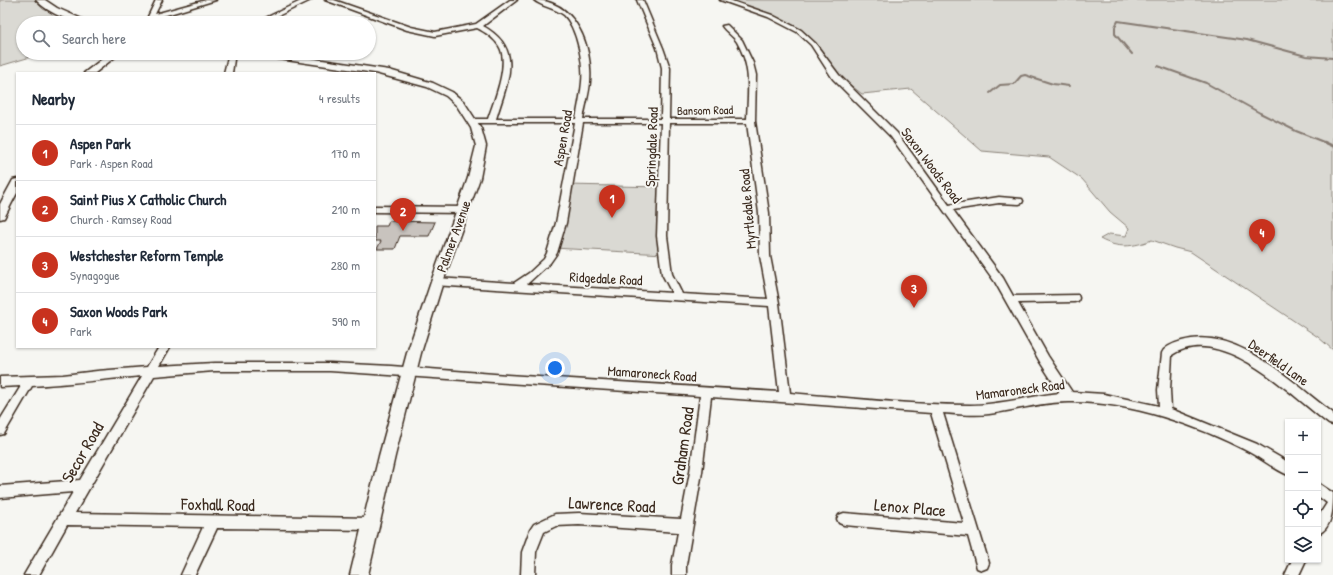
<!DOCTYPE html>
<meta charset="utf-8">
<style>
:root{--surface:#fff;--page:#f6f6f7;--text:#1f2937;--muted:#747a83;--line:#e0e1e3;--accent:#c8321e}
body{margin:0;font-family:"Patrick Hand",sans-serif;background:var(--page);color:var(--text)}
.controls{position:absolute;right:12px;bottom:12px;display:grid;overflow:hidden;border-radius:0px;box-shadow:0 1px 3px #0004}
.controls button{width:36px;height:36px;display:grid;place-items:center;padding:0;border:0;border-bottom:1px solid var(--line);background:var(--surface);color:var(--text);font:20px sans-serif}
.you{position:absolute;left:555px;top:368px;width:14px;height:14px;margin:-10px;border:3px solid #fff;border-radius:50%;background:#1a73e8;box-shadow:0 0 0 6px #1a73e833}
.badge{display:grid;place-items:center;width:26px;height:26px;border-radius:50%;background:var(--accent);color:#fff;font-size:13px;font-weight:700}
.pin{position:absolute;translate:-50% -33px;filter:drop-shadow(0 1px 2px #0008)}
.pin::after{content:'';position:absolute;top:21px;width:14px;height:12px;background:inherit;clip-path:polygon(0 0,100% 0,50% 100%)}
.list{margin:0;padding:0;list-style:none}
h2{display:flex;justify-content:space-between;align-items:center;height:52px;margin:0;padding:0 16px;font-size:17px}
h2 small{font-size:13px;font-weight:400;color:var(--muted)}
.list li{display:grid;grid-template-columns:26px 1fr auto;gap:12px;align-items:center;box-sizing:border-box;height:56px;padding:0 16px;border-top:1px solid var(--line)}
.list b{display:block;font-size:15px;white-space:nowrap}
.list p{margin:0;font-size:13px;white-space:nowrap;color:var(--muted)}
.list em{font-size:13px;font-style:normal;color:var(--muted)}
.icon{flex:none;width:22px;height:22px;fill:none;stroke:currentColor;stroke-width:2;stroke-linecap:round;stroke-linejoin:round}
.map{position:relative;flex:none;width:1333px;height:575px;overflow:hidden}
.search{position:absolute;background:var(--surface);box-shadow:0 1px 3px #0004;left:16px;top:16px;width:360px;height:44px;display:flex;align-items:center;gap:10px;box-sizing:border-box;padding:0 14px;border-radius:22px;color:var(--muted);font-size:15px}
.panel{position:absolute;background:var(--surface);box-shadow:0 1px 3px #0004;left:16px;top:72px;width:360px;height:276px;border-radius:0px}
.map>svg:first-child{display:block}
</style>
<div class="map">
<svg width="1333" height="575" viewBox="0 0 1333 575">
<rect width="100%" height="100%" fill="#f6f6f2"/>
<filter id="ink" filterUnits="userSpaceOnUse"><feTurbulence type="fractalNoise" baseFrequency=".025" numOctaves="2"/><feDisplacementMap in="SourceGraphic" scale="8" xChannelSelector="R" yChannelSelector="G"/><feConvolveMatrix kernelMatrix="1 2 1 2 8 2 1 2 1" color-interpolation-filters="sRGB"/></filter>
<g filter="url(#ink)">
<g fill="#dad9d3" stroke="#8a8278">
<path d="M0 0H34L43 9 75 23H23V53H44L0 66Z"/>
<path d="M729 0H1333V350L1318 337 1191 252 1175 248 1152 240C1133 247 1118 249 1100 239L1109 234 1126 236 1129 228 1110 212 1082 179 1049 157 982 151 911 89 862 94 839 76 815 42 801 29 779 18Z"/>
<path d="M567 185 663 187 664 254 553 248Z"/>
</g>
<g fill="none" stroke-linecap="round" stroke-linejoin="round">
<g stroke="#857a71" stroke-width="2">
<path d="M1132 54 1115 34V27L1118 21 1247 40 1306 56 1333 58"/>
<path d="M1158 66 1206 83 1260 113 1296 131 1326 143"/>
<path d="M990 93 1000 85 1014 84 1021 76 1025 75 1053 84 1069 86"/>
</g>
<path stroke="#857a71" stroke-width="2.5" d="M1324 142 1333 146"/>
</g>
<path fill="#c8c3be" stroke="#3b2a1e" d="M389 221 435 222 429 236H400L395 249H377L381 241H375V226H387Z"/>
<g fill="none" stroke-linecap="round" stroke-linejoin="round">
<defs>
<g id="minor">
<path d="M156 0H162L155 14 206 0H216L153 19 151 22H147L146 21Z"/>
<path d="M303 0H311L263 23H255Z"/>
<path d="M325 0H334L411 27 435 32 476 24 510 0H517L483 26C525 49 507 82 496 119H576C578 107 581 94 582 82 584 64 577 28 564 15 555 8 542 7 534 0 575 0 593 46 590 82 589 94 585 107 583 119H661L662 68 657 48 637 0H643L663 48 670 68 669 119H747C748 90 752 68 737 42 733 36 726 32 722 26L727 25 742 40 753 63 756 75 755 121 769 213 770 256 779 303 790 393C850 398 910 405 970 405 1000 405 1030 396 1060 393L1040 362 995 282 891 137 833 79 811 45 797 32 768 17 720 0H729L772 15 801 30 815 43 839 75 897 133 949 205 999 197 1022 199 1023 201 1022 203 1019 204 999 203 953 210 1003 278 1013 296 1078 295 1079 298 1078 301 1074 302 1018 303 1048 356 1072 392 1104 394 1159 406 1158 390 1162 353C1165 346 1175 343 1182 341 1237 325 1293 384 1333 413V425L1329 424C1292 396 1221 322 1172 355L1170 390 1171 409 1257 444 1288 462V475C1274 469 1262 459 1249 452 1198 425 1127 401 1069 402 1042 402 1016 410 989 414 974 416 958 414 943 413L989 563 987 568 982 570 977 568 968 536 844 525 839 523 837 519 839 515 844 513 964 523 931 413 711 397 702 472 686 565V575H672V565L678 532 579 525 556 526 544 532 536 552 535 575H521L522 552 530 530 534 524 555 514 579 513 681 519 690 472 700 396 330 371H214L154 376 75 513 372 518 377 520 379 524 377 528 372 530 217 528 195 575H181L203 527 67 525 39 575H24L73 492 0 498V486L80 480 142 376C105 379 69 384 32 386L4 434 0 435V420L21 386 0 387V377L63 375 97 371 147 367 159 347H170L159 366 214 363H330L391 366 507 375 779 392 769 306 433 285 432 282 433 279 437 278 514 283 529 273 544 259 547 253 556 223 575 123H470L469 121 473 119H488C494 101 510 63 499 46 494 38 485 32 477 28L435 36 407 30ZM583 123H661L657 236 662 274 672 293 527 284 550 263 557 253 566 223ZM669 123H747L759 213 760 256 768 299 682 294 672 274 667 236Z"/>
<path d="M229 53H235L232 73H224Z"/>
<path d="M375 206 463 207 467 210 463 213 375 212Z"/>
<path d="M1318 483 1333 493C1333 507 1333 528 1318 534V517L1327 503 1318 496Z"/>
<path d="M1292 560H1306L1299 575H1285Z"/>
</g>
<g id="major">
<path d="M36 0H45L57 8 91 23C73 23 49 14 36 0Z"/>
<path d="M110 53H120L95 73H84Z"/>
<path d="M255 53H276L389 70 433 83 452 92 464 102 481 128 486 146 480 178 443 282 421 353 395 456 368 575H350L379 456 407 353 431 282 468 178 476 146 471 128 457 106 446 96 427 87 375 73 259 56Z"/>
<path d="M17 179V193L4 218 0 219V204L13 180Z"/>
</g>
</defs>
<use href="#minor" stroke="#3b2a1e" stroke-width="3"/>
<use href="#major" stroke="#3b2a1e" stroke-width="3"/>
<use href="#minor" fill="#f6f6f2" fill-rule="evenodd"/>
<use href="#major" fill="#f6f6f2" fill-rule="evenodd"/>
</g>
</g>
<g text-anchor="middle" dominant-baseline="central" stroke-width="4" stroke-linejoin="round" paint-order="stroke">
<g font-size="12" fill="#3b2a1e" stroke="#f6f6f2">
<text transform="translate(705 110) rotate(-1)">Bansom Road</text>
</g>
<g font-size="14" fill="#3b2a1e" stroke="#f6f6f2">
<text transform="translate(562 138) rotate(-80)">Aspen Road</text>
<text transform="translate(651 147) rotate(-88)">Springdale Road</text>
<text transform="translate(932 165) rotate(53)">Saxon Woods Road</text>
<text transform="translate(747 209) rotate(-95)">Myrtledale Road</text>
<text transform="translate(453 236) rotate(-70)">Palmer Avenue</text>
<text transform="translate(606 278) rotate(3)">Ridgedale Road</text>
<text transform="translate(1279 362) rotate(35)">Deerfield Lane</text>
<text transform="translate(652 373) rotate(4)">Mamaroneck Road</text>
<text transform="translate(1020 389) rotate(-7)">Mamaroneck Road</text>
</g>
<g font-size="17" fill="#3b2a1e" stroke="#f6f6f2">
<text transform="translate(682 446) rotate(-82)">Graham Road</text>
<text transform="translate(82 452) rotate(-60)">Secor Road</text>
<text transform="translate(218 504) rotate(1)">Foxhall Road</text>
<text transform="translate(612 504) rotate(3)">Lawrence Road</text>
<text transform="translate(910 507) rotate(5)">Lenox Place</text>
</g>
</g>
</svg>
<div class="controls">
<button>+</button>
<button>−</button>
<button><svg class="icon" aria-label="locate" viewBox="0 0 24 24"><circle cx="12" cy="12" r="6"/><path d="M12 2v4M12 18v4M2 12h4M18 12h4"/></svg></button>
<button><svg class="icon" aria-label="layers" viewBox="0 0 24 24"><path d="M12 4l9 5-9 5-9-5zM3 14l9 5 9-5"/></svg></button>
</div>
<div class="you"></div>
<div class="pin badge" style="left:612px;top:218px">1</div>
<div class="pin badge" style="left:403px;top:231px">2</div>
<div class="pin badge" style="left:914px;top:308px">3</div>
<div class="pin badge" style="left:1262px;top:252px">4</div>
<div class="search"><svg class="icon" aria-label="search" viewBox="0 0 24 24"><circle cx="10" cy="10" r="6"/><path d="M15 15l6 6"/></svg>Search here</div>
<section class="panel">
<h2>Nearby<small>4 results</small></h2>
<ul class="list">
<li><span class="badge">1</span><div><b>Aspen Park</b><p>Park · Aspen Road</p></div><em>170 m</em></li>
<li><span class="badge">2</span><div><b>Saint Pius X Catholic Church</b><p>Church · Ramsey Road</p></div><em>210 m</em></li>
<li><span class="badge">3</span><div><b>Westchester Reform Temple</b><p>Synagogue</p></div><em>280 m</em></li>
<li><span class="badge">4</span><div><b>Saxon Woods Park</b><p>Park</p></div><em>590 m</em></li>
</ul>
</section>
</div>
